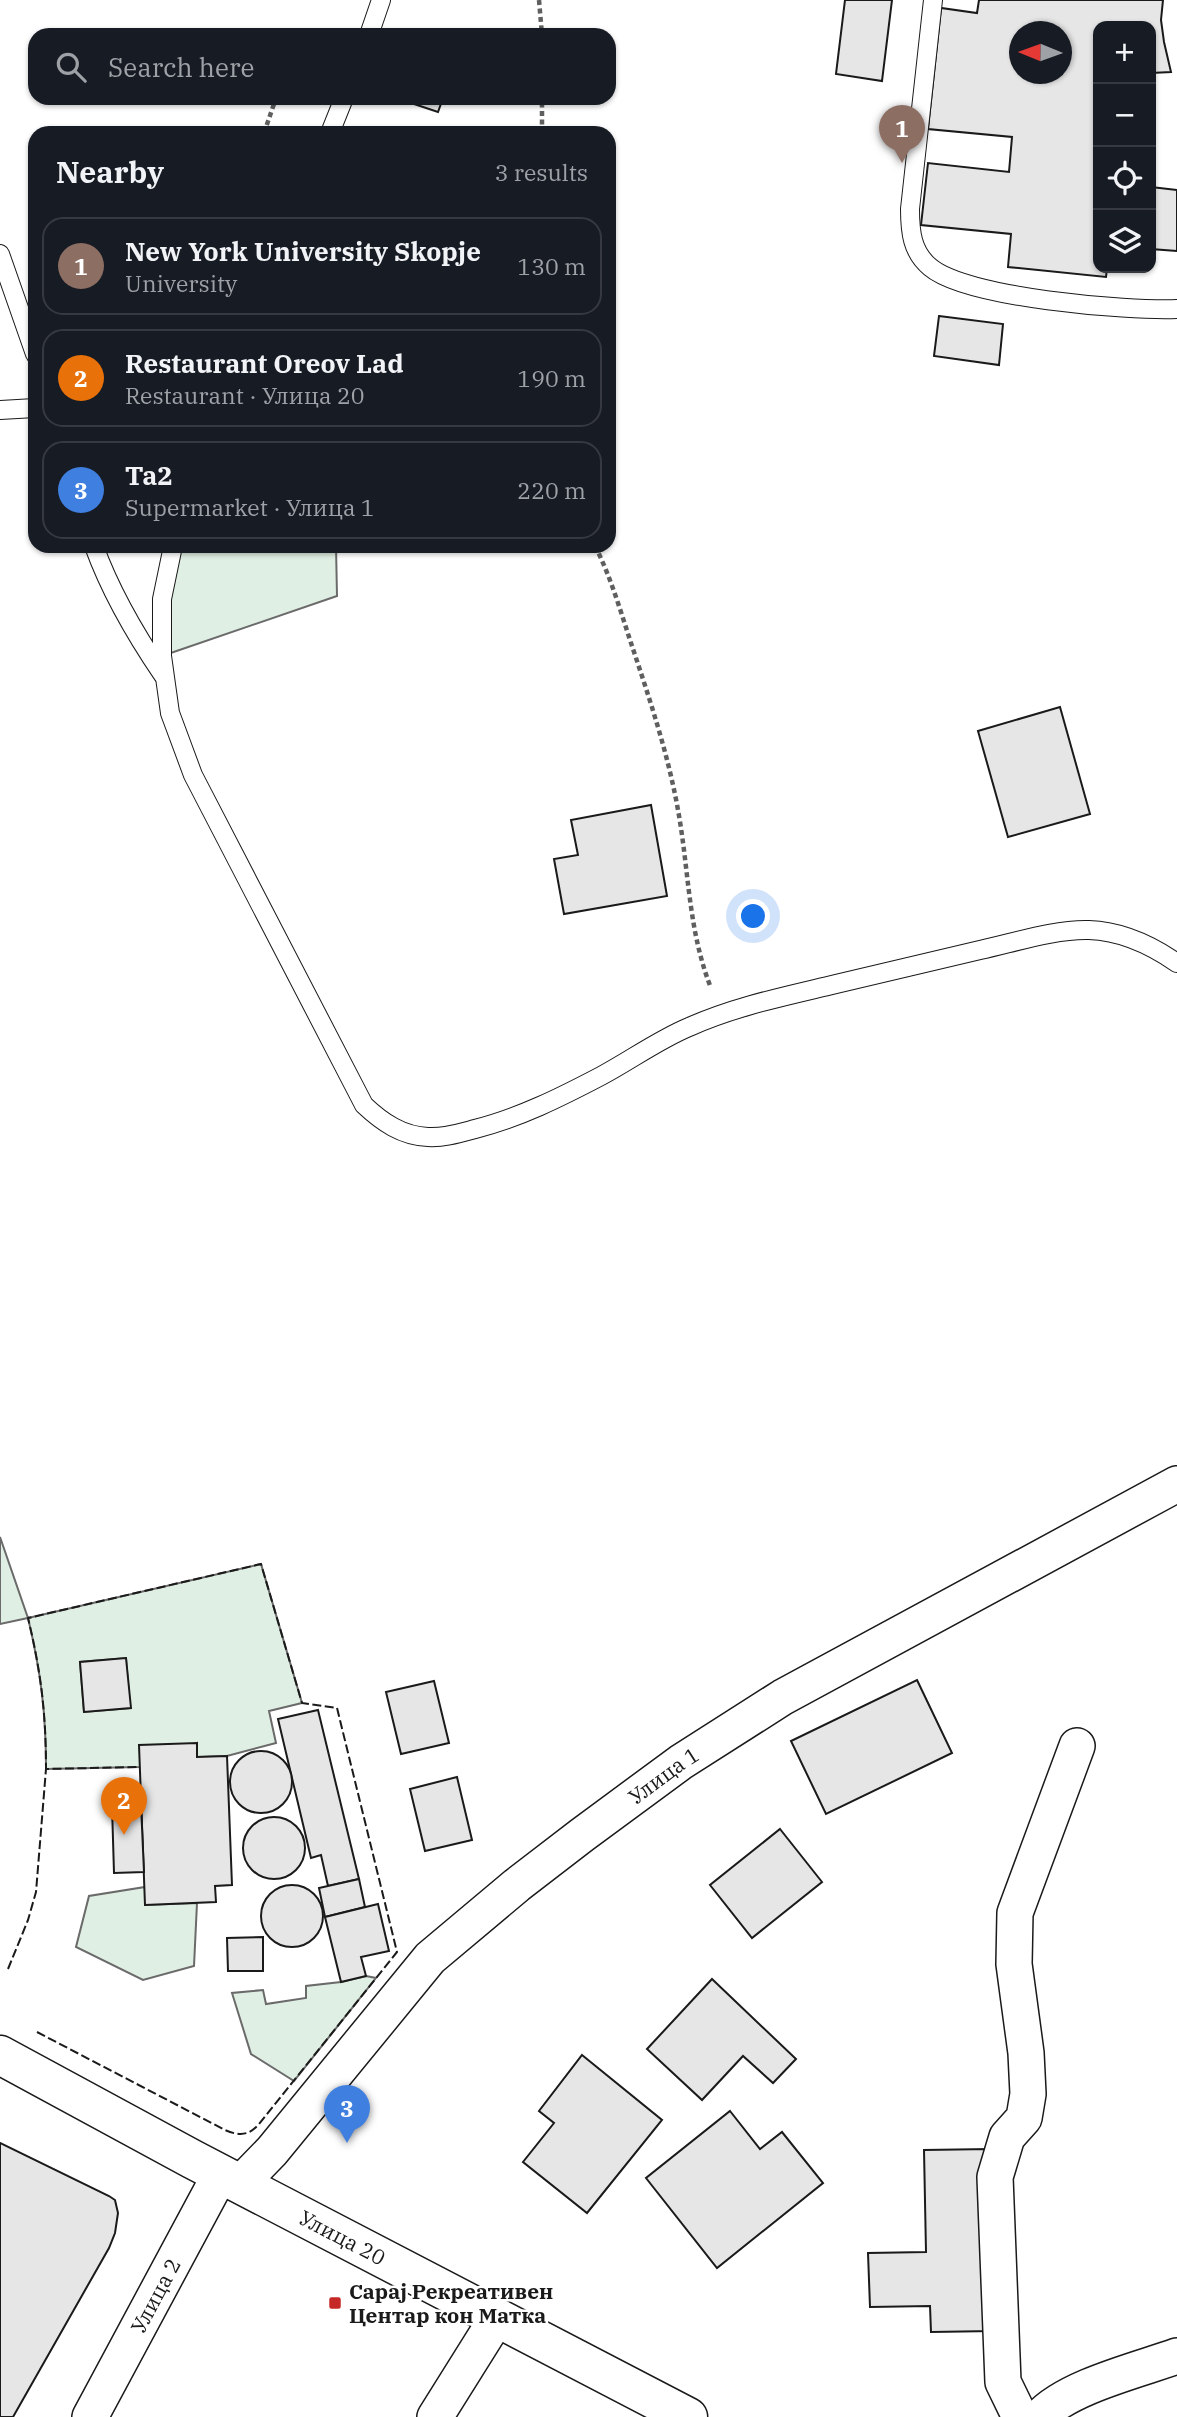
<!DOCTYPE html>
<meta charset="utf-8">
<style>
:root{--surface:#171b24;--page:#242831;--text:#f1f3f6;--muted:#9ea1a6;--line:#363941;--accent:#c62828}
body{margin:0;font-family:"IBM Plex Serif",serif;background:var(--page);color:var(--text)}
.controls{position:absolute;right:21px;top:21px;display:grid;overflow:hidden;border-radius:14px;box-shadow:0 2px 5px #0004}
.controls button{width:63px;height:63px;display:grid;place-items:center;padding:0;border:0;border-bottom:2px solid var(--line);background:var(--surface);color:var(--text);font:35px sans-serif}
.compass{position:absolute;left:1009px;top:21px;width:63px;height:63px;border-radius:50%;background:var(--surface);box-shadow:0 2px 5px #0004;rotate:271deg}
.you{position:absolute;left:754px;top:917px;width:24px;height:24px;margin:-18px;border:5px solid #fff;border-radius:50%;background:#1a73e8;box-shadow:0 0 0 10px #1a73e833}
.badge{display:grid;place-items:center;width:46px;height:46px;border-radius:50%;background:var(--accent);color:#fff;font-size:23px;font-weight:700}
.pin{position:absolute;translate:-50% -58px;filter:drop-shadow(0 2px 4px #0008)}
.pin::after{content:'';position:absolute;top:37px;width:24px;height:21px;background:inherit;clip-path:polygon(0 0,100% 0,50% 100%)}
.list{margin:0;padding:0;list-style:none}
h2{display:flex;justify-content:space-between;align-items:center;height:91px;margin:0;padding:0 28px;font-size:30px}
h2 small{font-size:23px;font-weight:400;color:var(--muted)}
.list li{display:grid;grid-template-columns:46px 1fr auto;gap:21px;align-items:center;box-sizing:border-box;height:98px;margin:0 14px 14px;padding:0 14px;border:2px solid var(--line);border-radius:21px}
.list b{display:block;font-size:26px;white-space:nowrap}
.list p{margin:0;font-size:23px;white-space:nowrap;color:var(--muted)}
.list em{font-size:23px;font-style:normal;color:var(--muted)}
.icon{flex:none;width:38px;height:38px;fill:none;stroke:currentColor;stroke-width:2;stroke-linecap:round;stroke-linejoin:round}
.map{position:relative;flex:none;width:1177px;height:2417px;overflow:hidden}
.search{position:absolute;background:var(--surface);box-shadow:0 2px 5px #0004;left:28px;top:28px;width:588px;height:77px;display:flex;align-items:center;gap:18px;box-sizing:border-box;padding:0 24px;border-radius:21px;color:var(--muted);font-size:26px}
.panel{position:absolute;background:var(--surface);box-shadow:0 2px 5px #0004;left:28px;top:126px;width:588px;height:427px;border-radius:21px}
.map>svg:first-child{display:block}
</style>
<div class="map">
<svg width="1177" height="2417" viewBox="0 0 1177 2417">
<rect width="100%" height="100%" fill="#fff"/>
<g fill="#e0efe3" stroke="#6a6a6a" stroke-width="2" fill-rule="evenodd">
<path d="M173 546H336L337 596 162 656Z"/>
<path d="M0 1537 28 1618 261 1564 302 1703 269 1711 276 1743 227 1756 197 1757V1743L140 1767 46 1769C46 1713 41 1673 28 1618L0 1624ZM126 1658 130 1708 84 1712 80 1662Z"/>
<path d="M145 1887V1905L197 1903 194 1966 143 1980 76 1947 89 1896Z"/>
<path d="M366 1976 376 1978 294 2081 251 2054 232 1993 263 1990 266 2004 306 1998V1986L341 1982Z"/>
</g>
<g fill="#e6e6e6" stroke="#1a1a1a" stroke-width="2" fill-rule="evenodd">
<path d="M845 0H892L882 81 836 74Z"/>
<path d="M979 0H1163L1161 20 1164 42 1171 72 1151 73V26H1098V268H1107L1106 277 1008 267 1011 234 921 225 928 163 1009 172 1012 137 928 129 941 8 977 13ZM1020 32H1062V74H1020Z"/>
<path d="M396 98H443L438 112Z"/>
<path d="M1151 187 1177 190V251L1151 249Z"/>
<path d="M939 316 1003 324 999 365 934 356Z"/>
<path d="M1060 707 1090 814 1008 837 978 731Z"/>
<path d="M651 805 667 896 564 914 554 859 578 855 571 820Z"/>
<path d="M126 1658 131 1708 84 1712 80 1662Z"/>
<path d="M917 1680 952 1753 826 1814 791 1741Z"/>
<path d="M434 1681 449 1743 401 1754 386 1692Z"/>
<path d="M318 1710 359 1879 328 1886 321 1855 311 1858 278 1719Z"/>
<path d="M197 1743V1757L227 1756 232 1885 215 1886 216 1902 145 1905 139 1745Z"/>
<circle cx="261" cy="1782" r="31"/>
<path d="M457 1777 472 1840 425 1851 410 1789Z"/>
<path d="M141 1805 144 1872 114 1873 112 1806Z"/>
<circle cx="274" cy="1848" r="31"/>
<path d="M780 1829 822 1882 752 1938 710 1885Z"/>
<path d="M359 1879 365 1907 325 1917 319 1888Z"/>
<circle cx="292" cy="1916" r="31"/>
<path d="M378 1904 389 1951 361 1957 366 1976 341 1982 325 1917Z"/>
<path d="M263 1937V1971H228L227 1938Z"/>
<path d="M712 1979 796 2059 773 2083 743 2056 702 2100 647 2049Z"/>
<path d="M582 2055 662 2120 587 2213 523 2162 554 2123 539 2111Z"/>
<path d="M730 2111 760 2149 782 2132 823 2183 717 2268 646 2178Z"/>
<path d="M0 2143 109 2196 115 2200 118 2213 115 2233 109 2248 13 2417H0Z"/>
<path d="M990 2149 994 2331 931 2332 930 2306 870 2307 868 2253 926 2252 924 2150Z"/>
</g>
<g fill="none" stroke-linecap="round" stroke-linejoin="round">
<defs>
<g id="service">
<path d="M933 0 910 209C910 232 912 252 930 267 966 298 1127 311 1177 309"/>
<path d="M369 35 381 0"/>
<path d="M330 133 344 98"/>
<path d="M0 254 35 354"/>
<path d="M0 410 35 408"/>
<path d="M94 546C111 593 135 634 163 675"/>
<path d="M173 546 162 599V656L170 713 193 775 364 1105C382 1122 402 1136 428 1137 444 1138 460 1133 475 1129 519 1118 561 1097 601 1076 631 1060 658 1040 689 1027 736 1006 786 996 836 984 884 973 932 961 980 950 1013 943 1055 929 1089 930 1121 931 1151 945 1177 963"/>
</g>
<g id="minor">
<path id="s1" d="M240 2184 272 2151 430 1958 517 1885 582 1835 681 1762 783 1697 1177 1484"/>
<path id="s2" d="M90 2417 221 2173"/>
<path d="M435 2417 497 2318"/>
<path d="M1020 2417 1003 2382 995 2177 1007 2137 1024 2118 1028 2094 1026 2053 1014 1964 1015 1913 1077 1746"/>
<path d="M1040 2417C1067 2387 1138 2370 1177 2356"/>
</g>
<g id="tertiary">
<path id="s3" d="M0 2055 192 2159 688 2417"/>
</g>
</defs>
<use href="#service" stroke="#1a1a1a" stroke-width="20"/>
<use href="#minor" stroke="#1a1a1a" stroke-width="38"/>
<use href="#tertiary" stroke="#1a1a1a" stroke-width="41"/>
<g stroke="#5f5f5f" stroke-width="4.5" stroke-dasharray="5 3.5" stroke-linecap="butt">
<path d="M539 0 542 35"/>
<path d="M296 35 297 33"/>
<path d="M264 133 276 98"/>
<path d="M542 133V98"/>
<path d="M595 546C611 577 621 613 632 646 650 700 668 754 678 810 689 870 688 930 711 988"/>
</g>
<use href="#service" stroke="#fff" stroke-width="18"/>
<use href="#minor" stroke="#fff" stroke-width="35"/>
<use href="#tertiary" stroke="#fff" stroke-width="38"/>
<g stroke="#1a1a1a" stroke-width="2" stroke-dasharray="9 3.5" stroke-linecap="butt">
<path d="M8 1969 28 1920 36 1892 46 1769"/>
<path d="M37 2032 225 2130C239 2136 249 2136 259 2124L397 1952 337 1708 302 1703 261 1564 28 1618C41 1672 46 1713 46 1769L140 1767"/>
</g>
</g>
<rect fill="#c62828" stroke="#fff" stroke-width="2.5" x="328" y="2296" width="14" height="14" rx="3.5"/>
<g text-anchor="middle" dominant-baseline="central" stroke-width="5" stroke-linejoin="round" paint-order="stroke">
<g font-size="21" fill="#1a1a1a" stroke="#fff">
<text stroke="none"><textPath href="#s1" startOffset="592">Улица 1</textPath></text>
<text stroke="none"><textPath href="#s3" startOffset="388">Улица 20</textPath></text>
<text stroke="none"><textPath href="#s2" startOffset="138">Улица 2</textPath></text>
</g>
<g font-size="21" font-weight="bold" fill="#1a1a1a" stroke="#fff" text-anchor="start">
<text x="349" y="2291">Сарај Рекреативен<tspan x="349" dy="24">Центар кон Матка</tspan></text>
</g>
</g>
</svg>
<div class="controls">
<button>+</button>
<button>−</button>
<button><svg class="icon" aria-label="locate" viewBox="0 0 24 24"><circle cx="12" cy="12" r="6"/><path d="M12 2v4M12 18v4M2 12h4M18 12h4"/></svg></button>
<button><svg class="icon" aria-label="layers" viewBox="0 0 24 24"><path d="M12 4l9 5-9 5-9-5zM3 14l9 5 9-5"/></svg></button>
</div>
<svg class="compass" viewBox="-18 -18 36 36"><path d="M0-13l5 13h-10z" fill="#e53935"/><path d="M0 13l5-13h-10z" fill="#9ea1a6"/></svg>
<div class="you"></div>
<div class="pin badge" style="left:902px;top:163px;background:#8d6e63">1</div>
<div class="pin badge" style="left:124px;top:1835px;background:#e8710a">2</div>
<div class="pin badge" style="left:347px;top:2143px;background:#3f7fe0">3</div>
<div class="search"><svg class="icon" aria-label="search" viewBox="0 0 24 24"><circle cx="10" cy="10" r="6"/><path d="M15 15l6 6"/></svg>Search here</div>
<section class="panel">
<h2>Nearby<small>3 results</small></h2>
<ul class="list">
<li><span class="badge" style="background:#8d6e63">1</span><div><b>New York University Skopje</b><p>University</p></div><em>130 m</em></li>
<li><span class="badge" style="background:#e8710a">2</span><div><b>Restaurant Oreov Lad</b><p>Restaurant · Улица 20</p></div><em>190 m</em></li>
<li><span class="badge" style="background:#3f7fe0">3</span><div><b>Ta2</b><p>Supermarket · Улица 1</p></div><em>220 m</em></li>
</ul>
</section>
</div>
